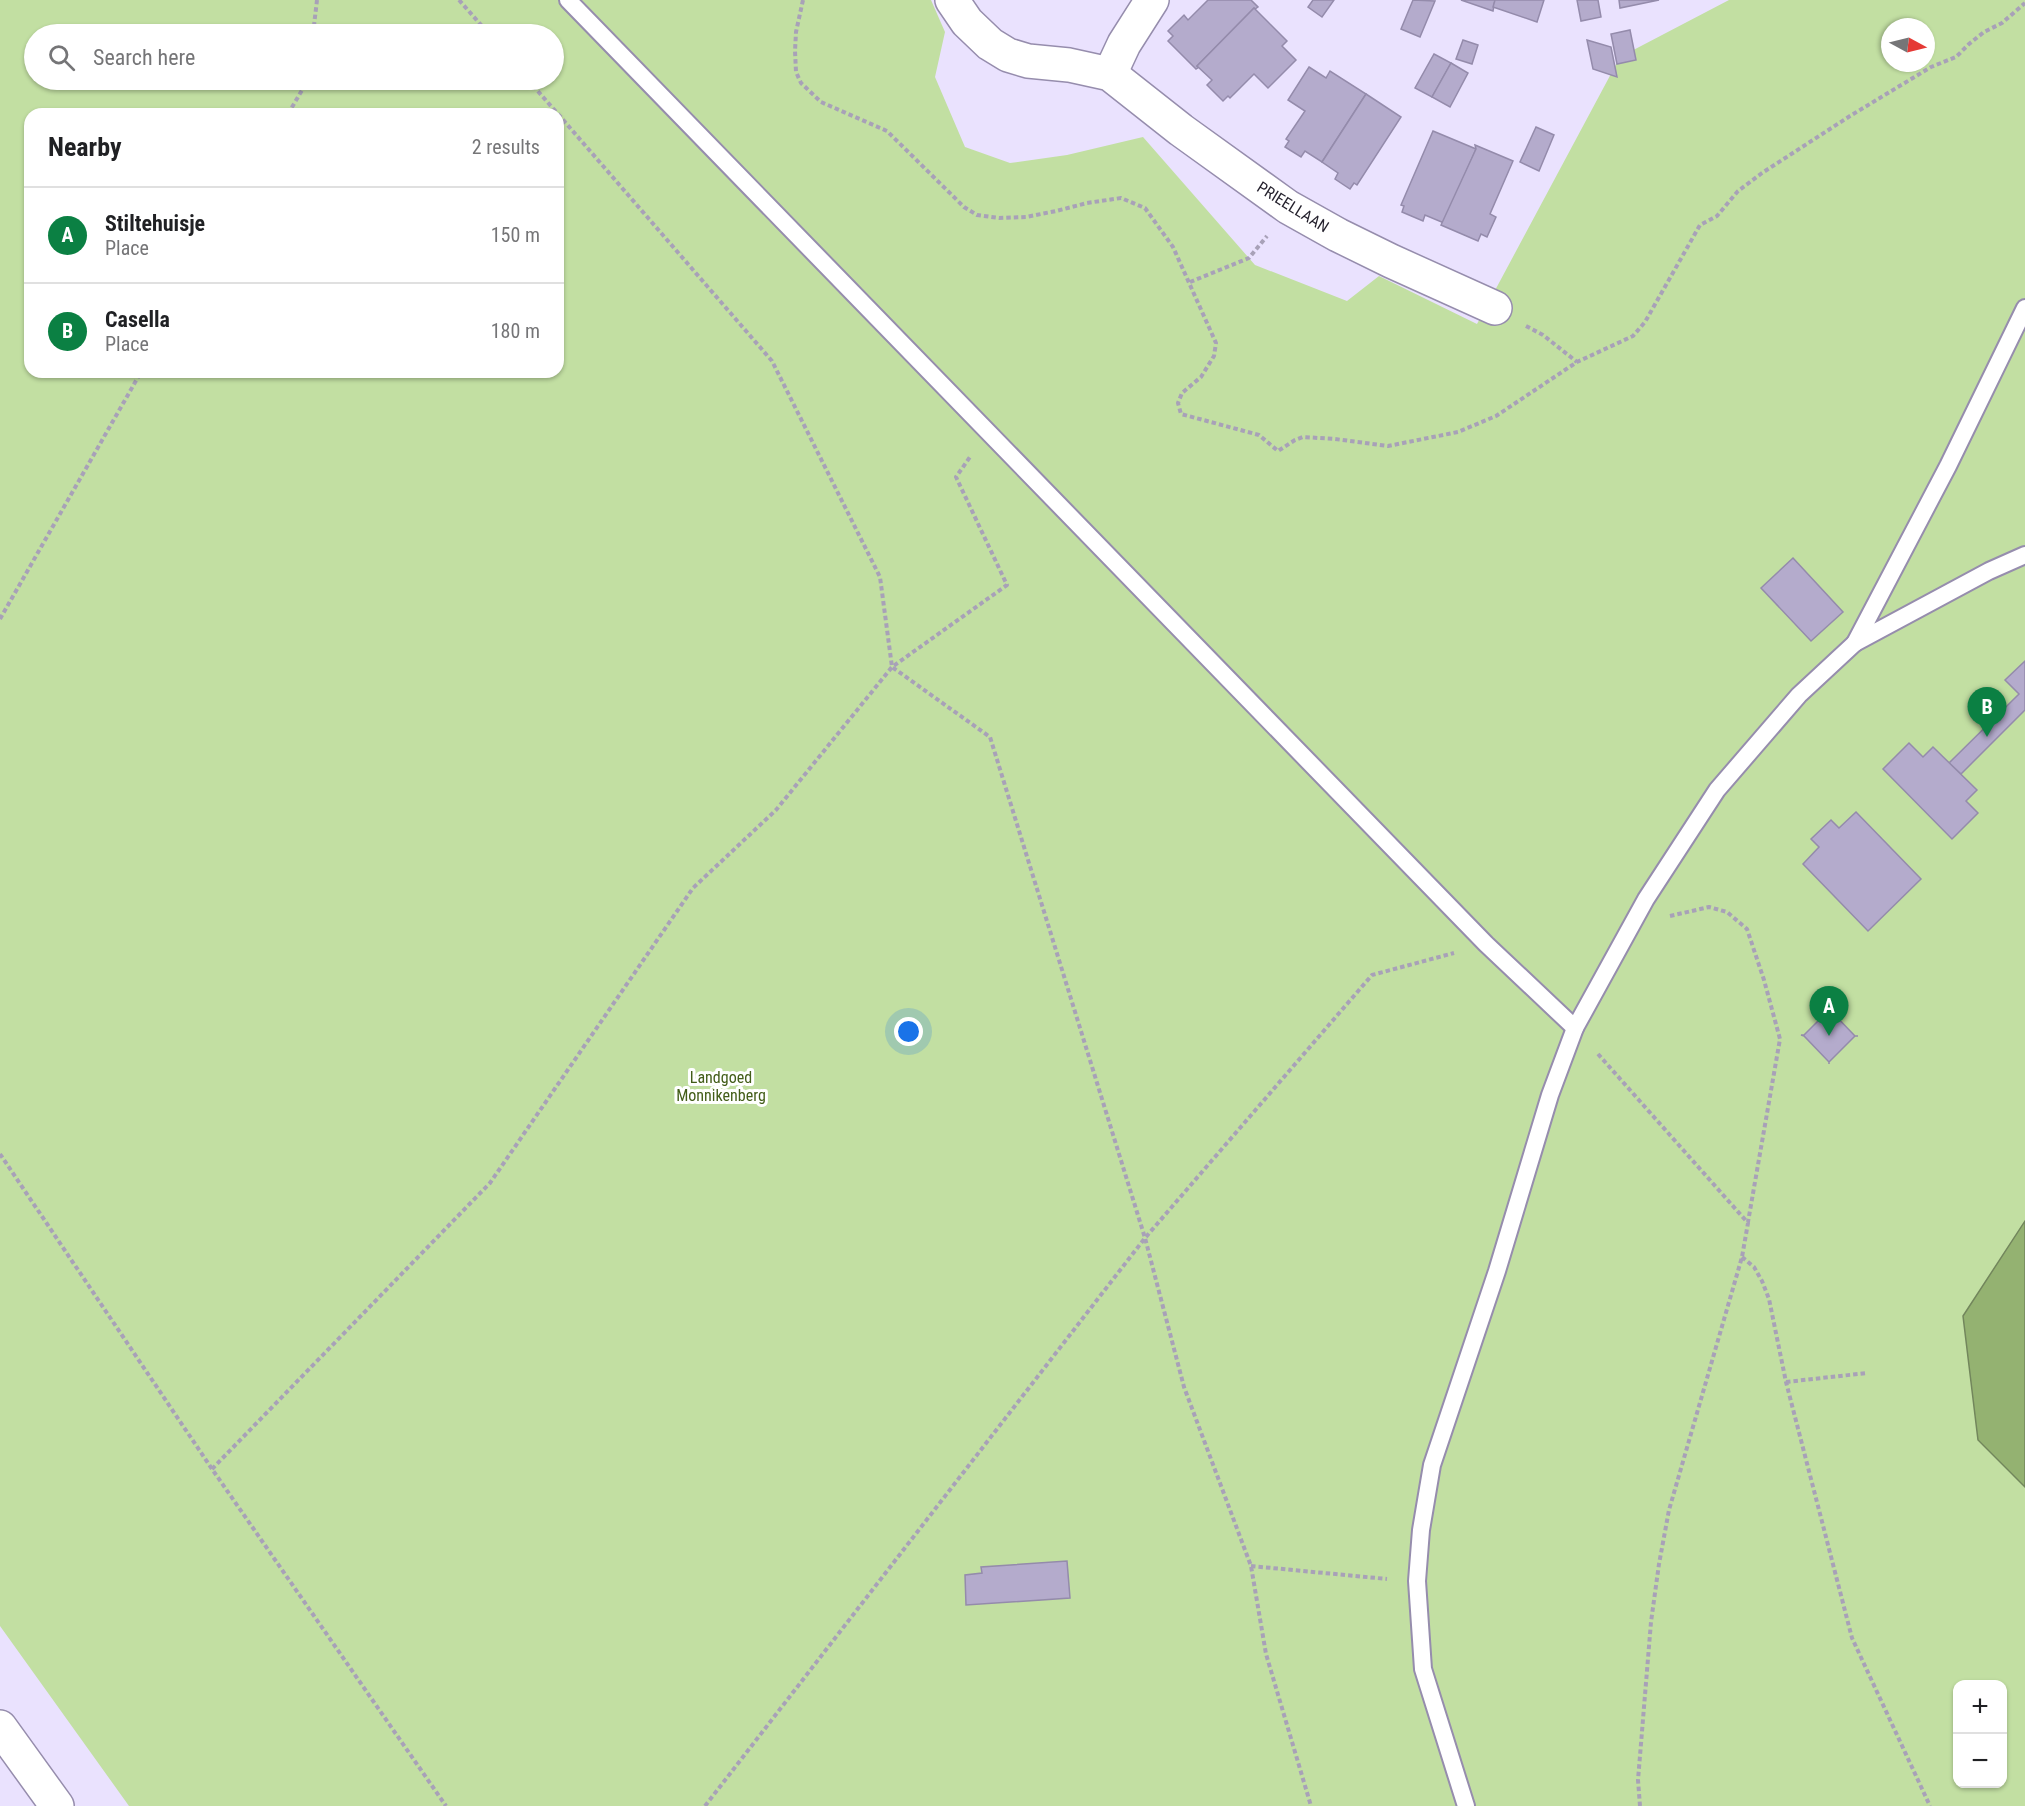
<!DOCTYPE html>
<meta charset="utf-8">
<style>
:root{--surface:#fff;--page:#f6f6f6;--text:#202124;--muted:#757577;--line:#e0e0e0;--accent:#0b8043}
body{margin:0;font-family:"Roboto Condensed",sans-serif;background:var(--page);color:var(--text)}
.controls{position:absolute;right:18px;bottom:18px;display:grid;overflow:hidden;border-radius:12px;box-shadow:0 2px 4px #0004}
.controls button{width:54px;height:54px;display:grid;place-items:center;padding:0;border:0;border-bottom:2px solid var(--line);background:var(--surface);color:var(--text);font:30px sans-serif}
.compass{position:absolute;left:1881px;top:18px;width:54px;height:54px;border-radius:50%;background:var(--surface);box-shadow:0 2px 4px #0004;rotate:97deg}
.you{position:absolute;left:909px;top:1032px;width:21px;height:21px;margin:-15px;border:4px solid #fff;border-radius:50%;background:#1a73e8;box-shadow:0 0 0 9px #1a73e833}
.badge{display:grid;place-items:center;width:39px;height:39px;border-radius:50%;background:var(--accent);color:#fff;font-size:20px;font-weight:700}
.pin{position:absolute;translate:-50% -50px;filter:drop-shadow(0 2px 3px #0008)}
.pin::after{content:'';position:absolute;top:32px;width:21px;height:18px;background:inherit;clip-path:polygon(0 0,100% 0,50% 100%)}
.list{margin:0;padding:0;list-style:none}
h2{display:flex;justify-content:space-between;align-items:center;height:78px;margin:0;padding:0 24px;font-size:26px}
h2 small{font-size:20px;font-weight:400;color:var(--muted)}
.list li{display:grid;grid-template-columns:39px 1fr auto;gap:18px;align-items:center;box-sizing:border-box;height:96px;padding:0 24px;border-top:2px solid var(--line)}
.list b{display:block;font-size:22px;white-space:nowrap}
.list p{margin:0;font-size:20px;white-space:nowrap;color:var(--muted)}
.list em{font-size:20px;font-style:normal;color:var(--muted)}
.icon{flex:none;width:33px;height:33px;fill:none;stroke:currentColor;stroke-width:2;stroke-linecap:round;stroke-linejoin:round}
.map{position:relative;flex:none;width:2025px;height:1806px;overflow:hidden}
.search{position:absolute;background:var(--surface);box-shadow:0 2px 4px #0004;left:24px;top:24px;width:540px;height:66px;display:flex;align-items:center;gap:15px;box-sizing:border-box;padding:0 21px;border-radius:33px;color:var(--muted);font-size:22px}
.panel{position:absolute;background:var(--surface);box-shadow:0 2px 4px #0004;left:24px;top:108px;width:540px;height:270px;border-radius:18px}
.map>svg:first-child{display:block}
</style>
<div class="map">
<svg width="2025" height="1806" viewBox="0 0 2025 1806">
<rect width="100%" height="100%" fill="#eae2fe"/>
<path fill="#c2dfa2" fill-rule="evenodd" d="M0 0H931L945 32 935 77 965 147 1010 163 1067 155 1143 137 1255 265 1347 301 1379 276 1477 324 1620 57 1729 0H2025V1806H129L0 1626ZM1890 27H1926V63H1890ZM34 34H554V80H34ZM30 114H558V372H30ZM1958 1684H2002V1784H1958Z"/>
<path fill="#94b271" stroke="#72865c" stroke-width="1.5" d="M2025 1221V1487L1978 1440 1963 1316Z"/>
<g fill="#b4abcc" stroke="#948bab" stroke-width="1.5">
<path d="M1208 0H1251L1258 7 1255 9 1254 8 1197 66 1199 67 1196 69 1168 41 1173 36 1168 31 1184 15 1188 20Z"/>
<path d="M1313 0H1334L1322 17 1308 7Z"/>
<path d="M1413 0 1435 1 1420 37 1401 29Z"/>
<path d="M1461 0H1495L1493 11Z"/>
<path d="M1495 0H1544L1537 22 1493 7Z"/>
<path d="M1577 0H1598L1601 17 1581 21Z"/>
<path d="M1619 0H1659L1620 8Z"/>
<path d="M1254 8 1287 41 1282 46 1296 60 1268 88 1254 74 1230 98 1228 96 1223 101 1207 85 1212 80 1197 66Z"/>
<path d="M1630 30 1636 60 1617 64 1611 34Z"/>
<path d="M1463 40 1478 45 1472 64 1456 59Z"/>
<path d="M1587 40 1611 47 1617 77 1593 69Z"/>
<path d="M1434 54 1451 63 1432 97 1415 88Z"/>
<path d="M1451 63 1468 73 1450 107 1432 97Z"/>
<path d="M1309 67 1326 78 1330 71 1366 94 1322 162 1305 151 1301 157 1285 147 1289 141 1286 139 1305 111 1288 100Z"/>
<path d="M1366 94 1401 117 1357 185 1354 183 1350 189 1335 179 1338 173 1322 162Z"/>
<path d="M1536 127 1554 135 1539 171 1520 162Z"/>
<path d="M1433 131 1476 149 1444 223 1425 215 1423 221 1402 212 1404 206 1401 205Z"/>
<path d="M1475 145 1513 161 1490 214 1496 217 1487 237 1481 234 1478 241 1441 225 1476 149Z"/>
<path d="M1793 558 1843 612 1811 641 1761 588Z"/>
<path d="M2025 661V710L1961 774 1949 763 2019 694 2005 680Z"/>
<path d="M1909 743 1923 757 1933 747 1977 790 1966 801 1978 813 1952 839 1883 769Z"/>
<path d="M1856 812 1921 879 1868 931 1803 864 1819 847 1811 839 1831 820 1839 828Z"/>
<path d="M1830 1007V1010L1855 1036H1858H1855L1829 1062V1064V1062L1804 1036 1801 1035H1804L1829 1010Z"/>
<path d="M1067 1561 1070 1598 966 1605 965 1575 982 1573 981 1567Z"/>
</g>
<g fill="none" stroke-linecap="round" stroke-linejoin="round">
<defs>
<g id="service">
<path d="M568 0 1486 944 1575 1028"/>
<path d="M2025 308 1948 466 1855 643 1989 571 2025 555"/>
<path d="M1466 1806 1423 1669 1417 1581 1421 1530 1432 1465 1497 1271 1550 1095 1575 1028 1646 899 1717 790 1799 695 1855 643"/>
</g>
<g id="minor">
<path d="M952 0 967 22 990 44 1008 55 1028 61 1069 65 1110 74 1181 130 1288 207 1338 235 1391 261 1495 308"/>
<path d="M1110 74 1124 44 1152 0"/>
</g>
<path id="motorway" d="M0 1727 57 1806"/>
</defs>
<use href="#service" stroke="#968dad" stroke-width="20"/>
<use href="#minor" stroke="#968dad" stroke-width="36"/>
<use href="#motorway" stroke="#968dad" stroke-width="36"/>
<g stroke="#a8a1b8" stroke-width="4" stroke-dasharray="4.5 3" stroke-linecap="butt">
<path d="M459 0 489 34"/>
<path d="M803 0 796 32 795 51 796 72 801 83 821 102 887 131 964 207 977 215 999 218 1026 217 1056 211 1087 203 1121 198 1145 208 1173 247 1216 343 1214 356 1201 377 1182 393 1178 403 1181 414 1259 435 1278 451 1295 440 1303 437 1335 439 1388 446 1458 432 1496 416 1577 362 1633 336 1645 322 1700 225 1717 216 1738 191 1762 173 1850 116 1931 67 1956 57 1969 44 1984 32 2002 23 2025 3"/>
<path d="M313 34 317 0"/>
<path d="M528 80 558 114"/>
<path d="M288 114 308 80"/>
<path d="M558 114 772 361 880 577 892 667 990 737 1145 1238 1184 1387 1251 1566 1266 1654 1311 1806"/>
<path d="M1190 282 1249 258 1267 236"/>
<path d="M1526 326 1543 335 1577 362"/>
<path d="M0 619 141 372"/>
<path d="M1670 916 1709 907 1727 912 1747 929 1764 980 1780 1039 1748 1222"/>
<path d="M1598 1054 1748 1223 1742 1257 1669 1510 1659 1564 1651 1622 1638 1780 1640 1806"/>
<path d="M0 1154 212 1469 446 1806"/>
<path d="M1742 1257 1754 1267 1762 1281 1769 1299 1786 1382 1852 1638 1930 1806"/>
<path d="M1786 1382 1867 1373"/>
<path d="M212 1469 490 1183 693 888 776 810 892 667 1007 585 956 477 970 457"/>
<path d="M1251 1566 1387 1579"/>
<path d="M705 1806 1145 1238 1372 975 1454 953"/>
</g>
<use href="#service" stroke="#fff" stroke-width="16"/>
<use href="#minor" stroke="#fff" stroke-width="33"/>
<use href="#motorway" stroke="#fff" stroke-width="33"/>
</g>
<g text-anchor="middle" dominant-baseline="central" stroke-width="6" stroke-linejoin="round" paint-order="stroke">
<g font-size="16" fill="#221f2b" stroke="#fff">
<text transform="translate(1293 207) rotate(32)">PRIEELLAAN</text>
</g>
<g font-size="16" fill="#425d18" stroke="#fff">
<text x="721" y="1077">Landgoed<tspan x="721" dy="18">Monnikenberg</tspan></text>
</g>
</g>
</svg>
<div class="controls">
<button>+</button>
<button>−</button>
</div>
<svg class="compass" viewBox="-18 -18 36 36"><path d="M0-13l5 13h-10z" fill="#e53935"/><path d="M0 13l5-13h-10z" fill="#757577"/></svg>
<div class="you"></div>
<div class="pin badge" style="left:1829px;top:1036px">A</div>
<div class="pin badge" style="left:1987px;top:737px">B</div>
<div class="search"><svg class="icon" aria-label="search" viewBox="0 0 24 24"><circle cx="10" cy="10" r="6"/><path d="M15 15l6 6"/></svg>Search here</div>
<section class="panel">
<h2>Nearby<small>2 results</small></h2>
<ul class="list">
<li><span class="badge">A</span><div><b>Stiltehuisje</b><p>Place</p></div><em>150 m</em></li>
<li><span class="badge">B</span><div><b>Casella</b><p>Place</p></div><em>180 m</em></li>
</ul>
</section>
</div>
